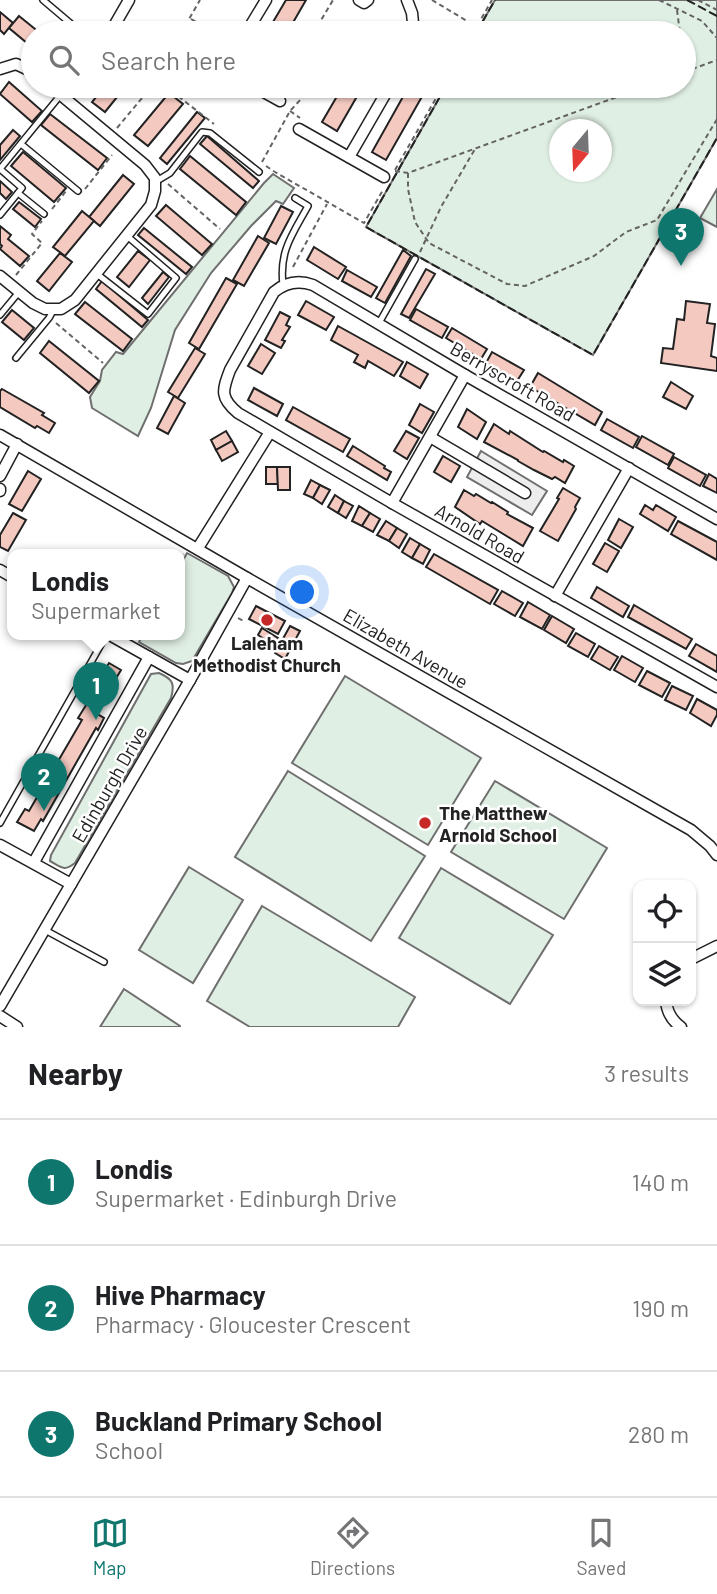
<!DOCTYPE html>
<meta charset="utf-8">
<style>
:root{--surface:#fff;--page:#f6f6f6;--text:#202124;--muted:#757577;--line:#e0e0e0;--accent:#0f766e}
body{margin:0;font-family:Barlow,sans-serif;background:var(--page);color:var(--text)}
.controls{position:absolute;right:21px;bottom:21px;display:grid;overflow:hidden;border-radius:14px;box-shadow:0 2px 5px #0004}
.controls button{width:63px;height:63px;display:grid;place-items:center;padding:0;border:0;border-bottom:2px solid var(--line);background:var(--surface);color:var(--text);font:35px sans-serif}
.compass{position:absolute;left:549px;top:119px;width:63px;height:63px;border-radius:50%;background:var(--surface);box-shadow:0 2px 5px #0004;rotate:199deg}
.you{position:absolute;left:303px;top:593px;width:24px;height:24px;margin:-18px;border:5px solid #fff;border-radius:50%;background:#1a73e8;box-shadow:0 0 0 10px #1a73e833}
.badge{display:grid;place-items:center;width:46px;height:46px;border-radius:50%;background:var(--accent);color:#fff;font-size:23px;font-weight:700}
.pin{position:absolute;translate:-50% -58px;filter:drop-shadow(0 2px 4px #0008)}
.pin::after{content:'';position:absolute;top:37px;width:24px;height:21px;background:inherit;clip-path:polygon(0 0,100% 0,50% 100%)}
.popup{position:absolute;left:7px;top:549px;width:178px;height:91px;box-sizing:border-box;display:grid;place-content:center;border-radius:14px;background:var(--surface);filter:drop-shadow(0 2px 5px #0005);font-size:23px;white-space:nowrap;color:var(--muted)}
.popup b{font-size:26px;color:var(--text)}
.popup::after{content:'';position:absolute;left:50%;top:100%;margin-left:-14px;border:14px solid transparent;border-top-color:var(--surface)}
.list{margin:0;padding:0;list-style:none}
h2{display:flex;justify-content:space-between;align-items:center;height:91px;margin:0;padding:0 28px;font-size:30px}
h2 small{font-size:23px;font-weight:400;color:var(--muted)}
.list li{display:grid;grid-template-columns:46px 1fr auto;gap:21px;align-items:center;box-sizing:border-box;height:126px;padding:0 28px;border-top:2px solid var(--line)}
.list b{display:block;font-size:26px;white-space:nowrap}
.list p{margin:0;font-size:23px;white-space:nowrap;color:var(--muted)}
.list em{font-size:23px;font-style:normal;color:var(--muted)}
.icon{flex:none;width:38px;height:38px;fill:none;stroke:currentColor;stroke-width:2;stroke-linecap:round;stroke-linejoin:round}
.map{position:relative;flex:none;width:717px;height:1027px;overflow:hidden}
.search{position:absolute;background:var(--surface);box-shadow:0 2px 5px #0004;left:21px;right:21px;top:21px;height:77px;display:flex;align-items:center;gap:18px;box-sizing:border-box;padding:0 24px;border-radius:38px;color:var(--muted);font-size:26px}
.sheet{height:469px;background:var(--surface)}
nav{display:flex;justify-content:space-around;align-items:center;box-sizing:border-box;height:98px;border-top:2px solid var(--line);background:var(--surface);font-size:19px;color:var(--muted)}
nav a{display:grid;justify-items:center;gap:4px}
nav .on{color:var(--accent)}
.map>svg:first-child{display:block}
</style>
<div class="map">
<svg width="717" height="1027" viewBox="0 0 717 1027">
<rect width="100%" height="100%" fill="#fff"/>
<g fill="#e0efe3" stroke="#6f6f6f" stroke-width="2" fill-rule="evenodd">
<path d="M495 0H717V138L593 355 366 227 446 86H684V33H476ZM560 130H602V172H560Z"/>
<path d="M273 174 294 188 283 204 276 201 251 226 211 273 175 330 151 408 138 436 92 408 90 397 100 381 102 370 116 352 123 354 264 183Z"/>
<path d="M717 189V227L700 218Z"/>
<path d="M187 553 228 576 234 587 232 593 192 661 183 664 176 663 139 642 143 634H180V566Z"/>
<path d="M159 673C173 679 175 684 171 698L75 863C64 872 61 867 50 861L51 855 151 674Z"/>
<path d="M345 676 481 758 428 845 292 763Z"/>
<path d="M288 771 425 856 371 941 235 857Z"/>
<path d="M495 781 607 848 564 919 451 852Z"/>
<path d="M189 867 243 900 193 983 139 950Z"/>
<path d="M441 868 553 935 510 1004 399 938Z"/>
<path d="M262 906 415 997 398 1027H250L207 1001Z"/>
<path d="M124 989 180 1026V1027H100Z"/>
</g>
<path fill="#ededed" stroke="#6f6f6f" stroke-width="2" d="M481 451 547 491 532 515 467 477Z"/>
<g fill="#f3c9c0" stroke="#222" stroke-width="2">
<path d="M286 0H306L287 33H281L270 27Z"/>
<path d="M0 12 13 23 4 34 0 30Z"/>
<path d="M19 16 40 33H33V48L9 28Z"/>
<path d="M9 82 42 111 32 122 0 94Z"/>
<path d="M105 86H126L105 112 92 102Z"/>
<path d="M343 86H363L337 131 322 122Z"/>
<path d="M409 86H428L386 160 372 152Z"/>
<path d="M169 93 183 104 148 146 134 135Z"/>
<path d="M197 112 205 118 167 164 160 158Z"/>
<path d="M50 114 107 158 98 170 41 125Z"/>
<path d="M13 130 20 136 0 160V145Z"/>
<path d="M207 136 259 181 253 188 200 144Z"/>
<path d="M23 152 66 188 54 202 11 166Z"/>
<path d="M190 156 246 202 236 215 180 169Z"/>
<path d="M123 175 134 184 100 226 89 217Z"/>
<path d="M0 181 12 192 6 199 0 193Z"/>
<path d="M19 202 41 219 35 227 13 209Z"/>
<path d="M166 205 212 244 202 255 156 216Z"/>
<path d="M281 206 293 212 276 244 264 238Z"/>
<path d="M82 211 94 221 65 256 53 247Z"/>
<path d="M0 226 11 235 8 239 29 256 20 266 0 249 2 246 0 244Z"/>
<path d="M144 228 192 267 186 274 138 235Z"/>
<path d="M258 236 269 243 244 286 233 280Z"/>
<path d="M314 247 346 267 338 279 307 260Z"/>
<path d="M403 250 411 256 385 303 376 298Z"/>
<path d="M138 251 150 260 129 287 117 277Z"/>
<path d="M60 253 72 262 49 291 37 281Z"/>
<path d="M426 269 435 274 409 318 401 314Z"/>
<path d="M347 270 377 287 371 297 342 281Z"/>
<path d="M163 272 169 277 148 304 142 298Z"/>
<path d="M226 278 237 284 199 349 189 343Z"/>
<path d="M102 281 148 320 142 327 96 289Z"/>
<path d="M306 301 334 317 326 330 298 315Z"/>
<path d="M686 301 710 304 707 323 715 324 711 356 717 358V371L661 363 663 348 673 349 677 319 684 320Z"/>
<path d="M85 302 132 339 123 351 75 314Z"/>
<path d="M416 309 448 327 442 338 410 320Z"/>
<path d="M12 310 34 328 24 340 2 322Z"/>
<path d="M280 312 290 317 286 325 290 327 282 340 285 341 281 348 265 340Z"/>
<path d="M338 326 403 362 394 376 368 361 365 368 354 362 358 355 331 340Z"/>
<path d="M452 328 487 349 481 359 446 338Z"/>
<path d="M49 341 99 381 89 393 40 353Z"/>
<path d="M261 344 275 353 262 374 248 366Z"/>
<path d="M195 348 205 354 178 398 168 392Z"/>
<path d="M492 352 524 370 517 381 486 363Z"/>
<path d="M407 362 428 374 420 388 400 376Z"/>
<path d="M538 373 602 412 595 425 530 387Z"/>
<path d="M671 382 693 396 686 409 663 397Z"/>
<path d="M254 388 283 404 277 416 248 400Z"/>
<path d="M2 389 44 413 42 415 55 423 49 433 37 426 35 428 0 407V391Z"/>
<path d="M174 396 185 403 168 434 157 428Z"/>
<path d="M420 404 434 412 422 433 409 425Z"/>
<path d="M293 407 350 439 343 452 286 420Z"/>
<path d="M467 409 486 422 477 439 458 427Z"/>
<path d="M607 419 639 437 633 448 601 430Z"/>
<path d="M494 424 509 434 510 431 543 452 544 451 563 462 564 460 574 466 565 483 555 477 552 479 534 470 518 461V460L484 442Z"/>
<path d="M226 431 232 441 216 450 211 440Z"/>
<path d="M406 431 419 438 407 459 394 451Z"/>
<path d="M642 436 674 454 668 465 636 447Z"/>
<path d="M232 441 238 452 222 461 216 450Z"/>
<path d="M353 446 385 466 384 468 391 472 387 480 347 456Z"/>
<path d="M443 456 460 466 451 482 434 472Z"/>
<path d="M674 457 706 475 700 486 668 468Z"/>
<path d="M266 467H277L278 484H266Z"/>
<path d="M277 467H290V490H278Z"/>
<path d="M28 471 41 479 22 511 9 504Z"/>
<path d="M709 474 717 479V493L703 486Z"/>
<path d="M311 480 320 485 313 498 304 494Z"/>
<path d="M320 485 330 490 322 504 313 498Z"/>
<path d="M563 488 580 498 575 507 576 509 558 541 540 531 559 499 557 498Z"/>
<path d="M464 490 474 496 476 494 491 503 492 502 508 512 507 514 533 528 523 546 482 521 480 524 455 507Z"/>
<path d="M335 495 344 501 338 513 328 507Z"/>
<path d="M344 501 353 506 346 518 338 513Z"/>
<path d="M645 505 653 510 656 505 676 517 668 531 640 514Z"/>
<path d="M359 506 370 513 362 526 352 521Z"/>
<path d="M13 513 26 520 8 551 0 547V535Z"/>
<path d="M370 513 380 519 373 532 362 526Z"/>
<path d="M619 519 633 527 621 548 608 540Z"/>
<path d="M386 521 397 528 389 541 377 535Z"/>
<path d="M678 521 717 542V560L671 534Z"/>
<path d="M397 528 407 534 399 548 389 541Z"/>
<path d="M410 538 420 544 412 558 402 552Z"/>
<path d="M605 543 619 551 607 572 593 564Z"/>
<path d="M420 544 430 550 423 564 412 558Z"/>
<path d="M434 554 498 590 490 604 426 567Z"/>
<path d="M597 587 629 606 623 617 591 598Z"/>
<path d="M502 591 523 603 515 616 494 604Z"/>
<path d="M528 602 550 615 542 629 520 617Z"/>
<path d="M634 605 692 639 686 649 628 617Z"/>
<path d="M256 606 285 621 278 634 249 619Z"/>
<path d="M552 616 574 629 566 643 544 630Z"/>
<path d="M290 626 300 631 285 659 275 653Z"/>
<path d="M262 628 278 638 273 645 258 635Z"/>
<path d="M576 633 595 644 588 657 568 646Z"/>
<path d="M696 644 717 656V672L689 656Z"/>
<path d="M599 646 618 657 610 670 591 659Z"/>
<path d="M622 656 643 668 635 682 614 670Z"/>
<path d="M109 663 121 670 98 708 96 707 94 712 104 718 98 730 96 728 43 821 41 819 34 831 17 822 25 809 29 811 82 720 78 718 88 702 86 701Z"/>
<path d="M647 671 670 683 662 697 639 685Z"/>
<path d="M672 686 693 696 686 710 665 700Z"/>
<path d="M697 699 717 710V715L711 726 690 713Z"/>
</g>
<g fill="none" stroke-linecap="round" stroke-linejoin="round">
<defs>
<g id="service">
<path d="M43 0 82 33"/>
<path d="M21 144 78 191"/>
<path d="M155 182 170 173 202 132 210 133 259 172"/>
<path d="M18 193 44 214"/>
<path d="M0 215 22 188 0 169 68 86"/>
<path d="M97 274 148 314 176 278 127 236"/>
<path d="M283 285C279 251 292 235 308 206L295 198"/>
<path d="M0 315 19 292"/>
<path d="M379 323 415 259"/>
<path d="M16 358 49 318 54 309"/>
<path d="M0 823 107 634"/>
<path d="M45 930 104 962"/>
</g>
<g id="minor">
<path d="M359 0 364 3 368 0"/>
<path d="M407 0 412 13 414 33"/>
<path d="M110 33 129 0"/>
<path d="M246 33 266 0"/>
<path d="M0 69 16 64 33 72"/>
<path d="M253 86 280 101"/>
<path d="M299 129 384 177"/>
<path d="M349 157 390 86"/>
<path d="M0 276 33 303 45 309H61L75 300 151 205 155 191V178L145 165 50 86"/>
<path d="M0 435 247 578 691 830 710 846 717 855"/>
<path d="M430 437 525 493"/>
<path d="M0 476 17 444"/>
<path d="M0 489V491"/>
<path d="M392 503 465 375"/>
<path d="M717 519 465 375 313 285C299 280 286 282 274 292L230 370C222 391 220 398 238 413L392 503 717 687"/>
<path d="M198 548 270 432"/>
<path d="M0 570 12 577"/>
<path d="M555 596 629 468"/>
<path d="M108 634 190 680"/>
<path d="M0 845 71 884"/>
<path d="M34 862 149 657"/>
<path d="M691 959 717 946"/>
<path d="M666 1001C667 1012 671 1020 681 1027"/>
<path d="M0 1006 190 680 247 578"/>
<path d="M0 1016 17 1027"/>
</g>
</defs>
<use href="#service" stroke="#222" stroke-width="8"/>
<use href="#minor" stroke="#222" stroke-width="13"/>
<g stroke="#646464" stroke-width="2" stroke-dasharray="5 3.5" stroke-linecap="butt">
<path d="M432 0 477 27"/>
<path d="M659 0 702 21 717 38"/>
<path d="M698 0 717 10"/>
<path d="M677 10 680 33"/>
<path d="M191 19 216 33"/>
<path d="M181 33 200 0"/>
<path d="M316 33 314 32 333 0"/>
<path d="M473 33 492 0"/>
<path d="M684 72 717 60"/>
<path d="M165 86 214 124"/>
<path d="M290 111 300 118"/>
<path d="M117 128 152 86"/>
<path d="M262 162 290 111 303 97 310 86"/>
<path d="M266 166 275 172 364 223 383 190"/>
<path d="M395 170 443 86"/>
<path d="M395 171 408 173 647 86"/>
<path d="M408 173V189L415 222 429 243 507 284 525 286 594 256 626 232 657 220 717 119"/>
<path d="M168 184 220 229"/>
<path d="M85 189 112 155"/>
<path d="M52 209 66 191"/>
<path d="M420 252 441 207 475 149"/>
<path d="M293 267 327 204"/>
<path d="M16 275 42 243 32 234 42 221"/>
<path d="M56 323 103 363"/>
<path d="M180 562 184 554"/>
<path d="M238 618 245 622"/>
</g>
<use href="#service" stroke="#fff" stroke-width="5"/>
<use href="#minor" stroke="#fff" stroke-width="10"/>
<g stroke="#222" stroke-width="2" stroke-dasharray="9 3.5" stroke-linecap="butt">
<path d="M687 0 717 16"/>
<path d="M476 33 495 0"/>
<path d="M446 86 366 227 593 355 717 138"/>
</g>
</g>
<g fill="#c62828" stroke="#fff" stroke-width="2.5">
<circle cx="267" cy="620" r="7"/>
<circle cx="425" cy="823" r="7"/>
</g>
<g text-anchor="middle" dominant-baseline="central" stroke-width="5" stroke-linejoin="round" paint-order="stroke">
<g font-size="19" fill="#222" stroke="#fff">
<text transform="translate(513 381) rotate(30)">Berryscroft Road</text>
<text transform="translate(480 533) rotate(30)">Arnold Road</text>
<text transform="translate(406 648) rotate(30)">Elizabeth Avenue</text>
<text transform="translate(109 784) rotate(-60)">Edinburgh Drive</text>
</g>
<g font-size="19" font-weight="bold" fill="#222" stroke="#fff">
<text x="267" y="642">Laleham<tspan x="267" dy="22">Methodist Church</tspan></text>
<text x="439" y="812" text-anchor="start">The Matthew<tspan x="439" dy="22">Arnold School</tspan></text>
</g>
</g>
</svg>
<div class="controls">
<button><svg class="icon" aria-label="locate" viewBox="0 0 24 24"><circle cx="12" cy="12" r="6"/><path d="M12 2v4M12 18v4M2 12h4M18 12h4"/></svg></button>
<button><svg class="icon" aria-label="layers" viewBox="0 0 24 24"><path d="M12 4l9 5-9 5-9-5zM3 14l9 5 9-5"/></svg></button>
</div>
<svg class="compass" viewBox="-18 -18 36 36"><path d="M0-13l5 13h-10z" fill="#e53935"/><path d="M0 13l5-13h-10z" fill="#757577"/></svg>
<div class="you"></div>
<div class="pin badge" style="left:96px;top:720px">1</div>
<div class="popup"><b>Londis</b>Supermarket</div>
<div class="pin badge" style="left:44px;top:811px">2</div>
<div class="pin badge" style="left:681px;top:266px">3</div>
<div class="search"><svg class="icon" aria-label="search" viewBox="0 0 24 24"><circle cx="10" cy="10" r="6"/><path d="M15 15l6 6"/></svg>Search here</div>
</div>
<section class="sheet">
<h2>Nearby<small>3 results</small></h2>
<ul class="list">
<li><span class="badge">1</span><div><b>Londis</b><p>Supermarket · Edinburgh Drive</p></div><em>140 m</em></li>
<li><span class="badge">2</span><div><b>Hive Pharmacy</b><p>Pharmacy · Gloucester Crescent</p></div><em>190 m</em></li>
<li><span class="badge">3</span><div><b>Buckland Primary School</b><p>School</p></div><em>280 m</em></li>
</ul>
</section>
<nav>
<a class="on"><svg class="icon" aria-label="map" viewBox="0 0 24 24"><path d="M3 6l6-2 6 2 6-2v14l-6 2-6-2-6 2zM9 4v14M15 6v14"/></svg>Map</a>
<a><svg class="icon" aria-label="directions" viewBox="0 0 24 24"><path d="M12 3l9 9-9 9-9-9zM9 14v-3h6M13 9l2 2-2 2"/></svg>Directions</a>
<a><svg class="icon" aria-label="saved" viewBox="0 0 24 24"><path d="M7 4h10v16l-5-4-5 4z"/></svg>Saved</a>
</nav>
